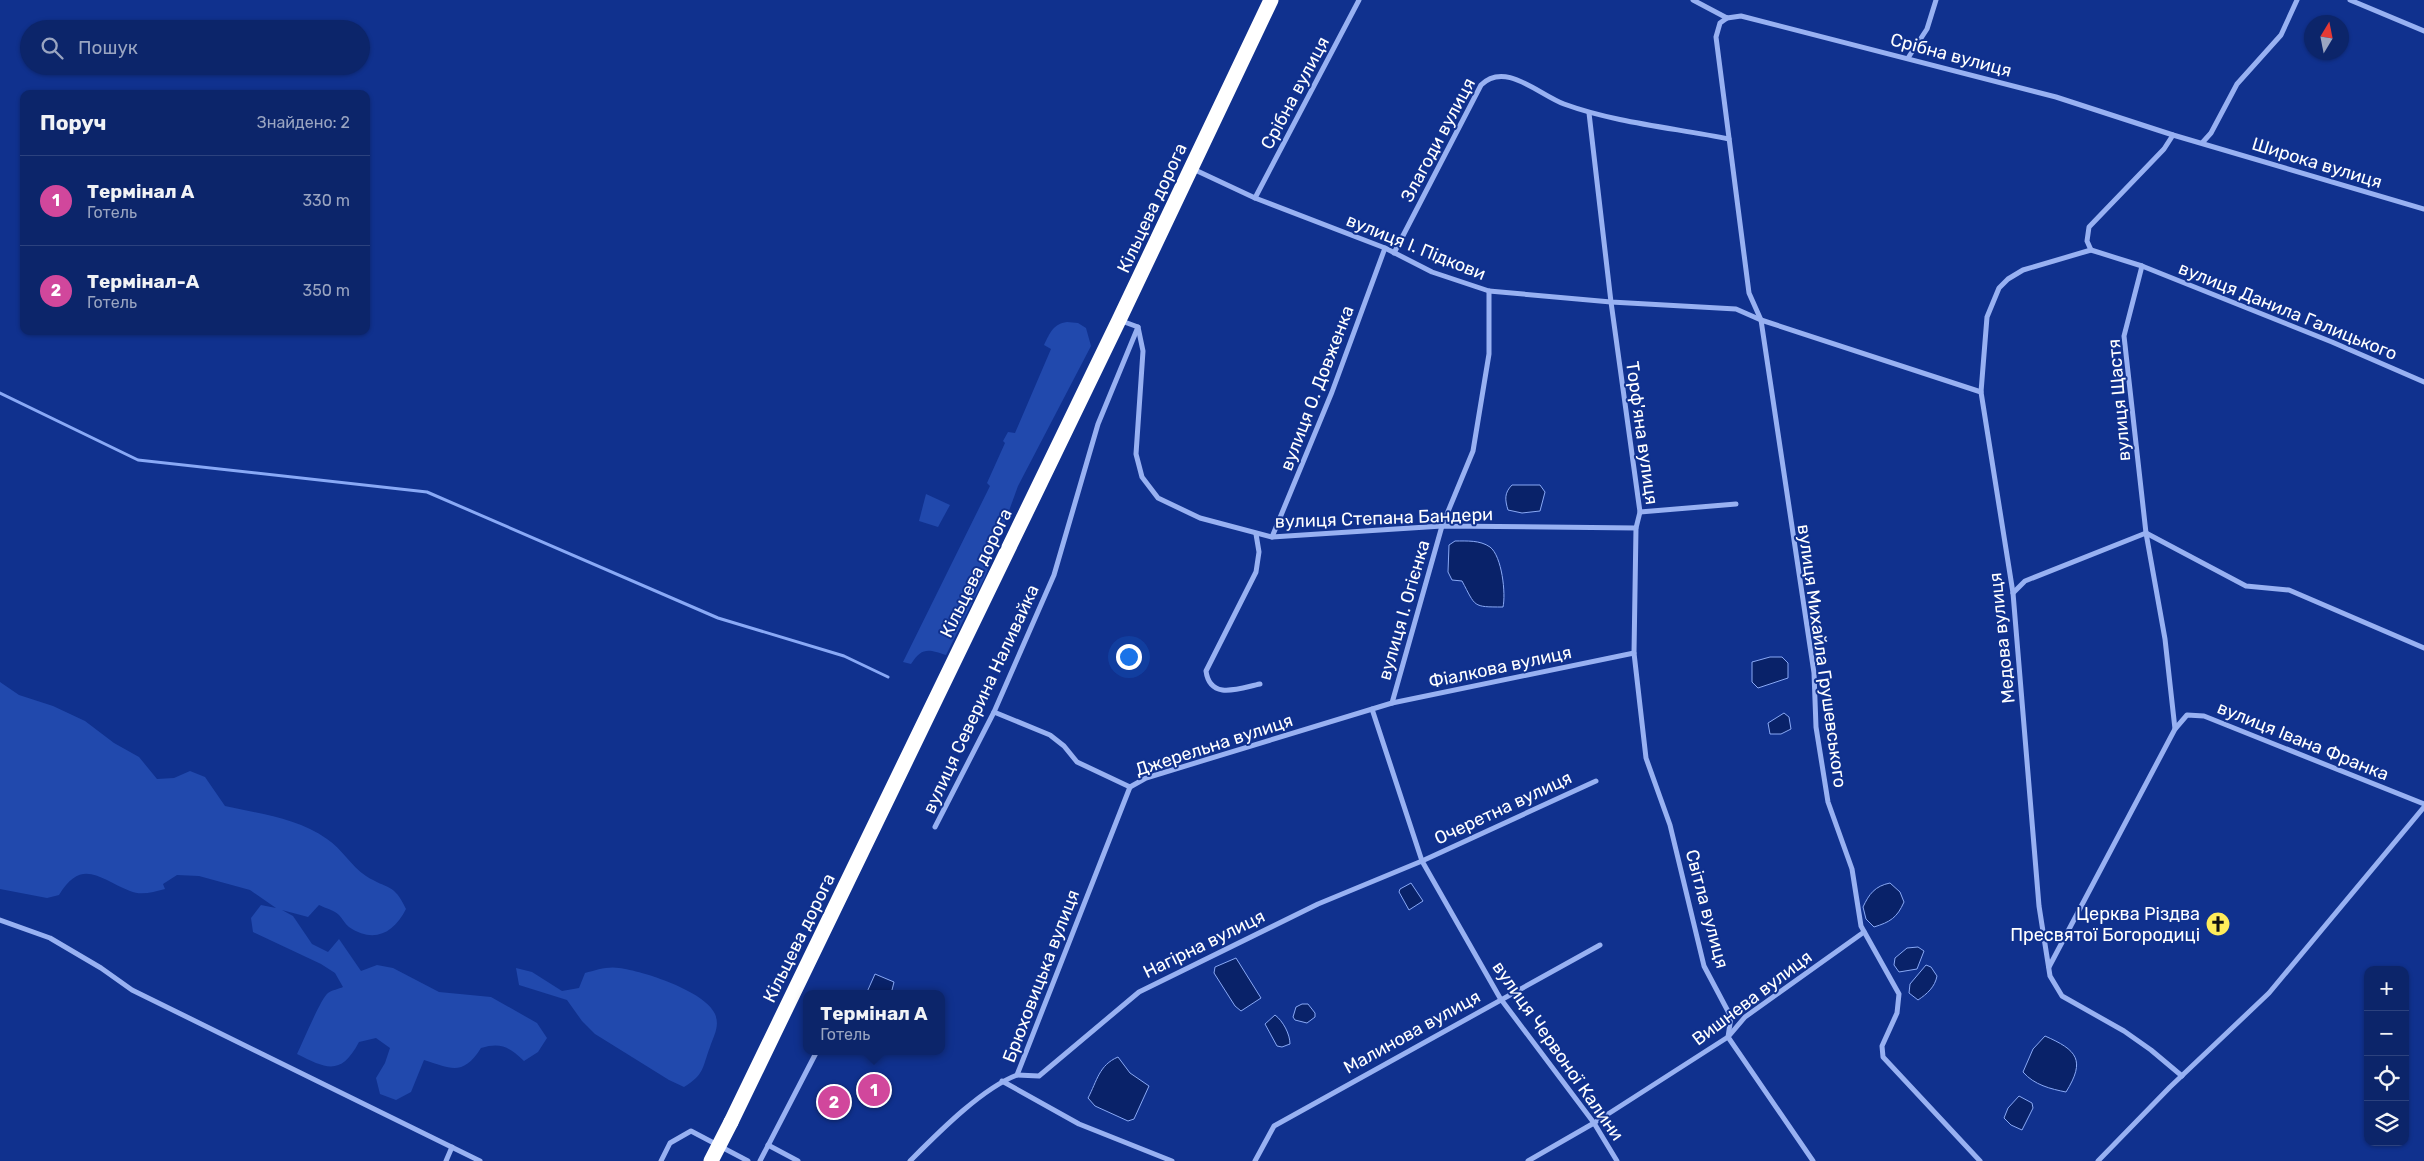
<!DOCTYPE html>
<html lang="uk">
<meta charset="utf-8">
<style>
:root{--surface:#0c256a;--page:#152d70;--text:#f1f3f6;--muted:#9aa5c1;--line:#2c427e;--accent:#1a73e8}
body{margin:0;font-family:Rubik,sans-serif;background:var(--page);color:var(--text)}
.controls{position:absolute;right:15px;bottom:15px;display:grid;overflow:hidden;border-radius:10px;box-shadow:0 1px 4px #0004}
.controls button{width:45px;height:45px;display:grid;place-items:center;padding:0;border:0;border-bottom:1px solid var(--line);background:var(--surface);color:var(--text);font:25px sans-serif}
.compass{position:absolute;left:2304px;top:15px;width:45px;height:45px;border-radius:50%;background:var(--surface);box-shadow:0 1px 4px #0004;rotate:10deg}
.you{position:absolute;left:1128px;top:656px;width:18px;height:18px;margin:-12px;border:4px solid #fff;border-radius:50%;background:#1a73e8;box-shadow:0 0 0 8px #1a73e833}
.badge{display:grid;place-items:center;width:32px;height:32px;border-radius:50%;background:var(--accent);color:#fff;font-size:16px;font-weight:700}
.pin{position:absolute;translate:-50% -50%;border:2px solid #fff;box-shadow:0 1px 5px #0006}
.popup{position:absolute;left:803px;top:990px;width:142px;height:65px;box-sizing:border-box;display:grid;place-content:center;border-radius:10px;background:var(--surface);filter:drop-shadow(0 1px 4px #0005);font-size:16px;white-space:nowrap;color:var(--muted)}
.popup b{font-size:19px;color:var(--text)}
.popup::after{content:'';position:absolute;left:50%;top:100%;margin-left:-10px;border:10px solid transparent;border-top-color:var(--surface)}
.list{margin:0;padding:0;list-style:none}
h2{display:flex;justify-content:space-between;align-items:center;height:65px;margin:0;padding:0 20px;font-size:21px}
h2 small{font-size:16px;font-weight:400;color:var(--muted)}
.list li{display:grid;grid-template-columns:32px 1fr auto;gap:15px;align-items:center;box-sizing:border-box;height:90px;padding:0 20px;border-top:1px solid var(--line)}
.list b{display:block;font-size:19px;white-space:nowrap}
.list p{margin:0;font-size:16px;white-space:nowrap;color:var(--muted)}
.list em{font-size:16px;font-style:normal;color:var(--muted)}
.icon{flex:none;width:28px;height:28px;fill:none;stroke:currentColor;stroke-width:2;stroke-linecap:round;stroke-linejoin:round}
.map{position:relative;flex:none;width:2424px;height:1161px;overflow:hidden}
.search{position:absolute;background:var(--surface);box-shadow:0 1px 4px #0004;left:20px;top:20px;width:350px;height:55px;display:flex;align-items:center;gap:12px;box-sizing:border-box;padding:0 18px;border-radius:28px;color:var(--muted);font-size:19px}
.panel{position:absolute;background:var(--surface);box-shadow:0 1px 4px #0004;left:20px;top:90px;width:350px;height:245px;border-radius:10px}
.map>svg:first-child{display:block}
</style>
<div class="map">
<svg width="2424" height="1161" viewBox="0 0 2424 1161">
<rect width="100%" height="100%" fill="#10318e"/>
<g fill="#2149ad">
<path d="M1067 322 1078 323 1086 328 1091 346 1018 486 985 577 946 655C928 649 922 647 911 664L903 662 990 486 987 483 1005 443 1003 441 1008 432 1015 433 1051 349 1044 345C1050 333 1053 324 1067 322Z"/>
<path d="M926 494 950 505 938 527 919 521Z"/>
<path d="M0 682 19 695 53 706 85 721 114 743 139 757 157 779 174 778 190 771 205 777 225 806C260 814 297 818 327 839 342 849 351 866 366 876 388 890 394 883 406 909 394 933 374 944 349 927 345 924 343 919 339 915 334 910 325 908 319 905L308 917 282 910 293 916 312 944 328 952 339 939 361 971 377 965 393 968 439 992 491 997 537 1023 547 1038 538 1052 524 1061C509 1047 501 1042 481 1048 463 1076 452 1069 424 1060L411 1092 396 1100 380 1094 376 1078 385 1063 390 1048 376 1038 359 1042C341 1076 327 1069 297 1054 303 1042 321 998 328 993 332 990 339 989 343 987L335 973 321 964 253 932 251 918 261 905 276 908 250 890 199 876 177 875 163 884 165 889C153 892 141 896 130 891 100 879 82 857 59 895L47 898 0 889Z"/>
<path d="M516 968 532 972 562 991 579 988 585 973C596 970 608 966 619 968 643 971 705 991 715 1014 720 1026 714 1035 710 1047 702 1068 705 1074 684 1087L669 1080 595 1034 582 1021 567 1000 519 985Z"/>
</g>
<g fill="#092269" stroke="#89a9f6">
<path d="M1512 485H1540L1545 492 1540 511 1522 513 1508 510C1505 500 1504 493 1512 485Z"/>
<path d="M1455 541C1467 541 1480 540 1490 547 1502 556 1506 594 1503 607 1472 607 1476 607 1462 581L1452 580 1448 572 1449 545Z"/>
<path d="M1770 657H1782L1788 663V678L1758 688 1752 682V662Z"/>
<path d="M1784 713 1789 717 1791 729 1781 734H1770L1768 723Z"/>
<path d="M1411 883 1423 901 1409 910 1399 892 1400 889Z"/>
<path d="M1890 883 1900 892 1904 902C1897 918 1890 922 1874 927L1866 919 1863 907C1869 894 1875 886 1890 883Z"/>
<path d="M1918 947 1924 951 1917 969 1899 972 1894 965 1895 958 1907 948Z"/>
<path d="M1236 958 1261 998 1241 1011 1235 1006 1214 973 1215 967Z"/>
<path d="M1926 965 1931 967 1937 976C1935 987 1927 994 1918 1000L1909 993 1910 984Z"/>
<path d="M875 974 894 982 891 994 867 992Z"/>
<path d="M1302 1004H1308L1315 1013V1017L1307 1023 1295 1020 1293 1017 1296 1007Z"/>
<path d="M1275 1015C1283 1021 1290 1034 1290 1044L1282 1047 1277 1046 1265 1024Z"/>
<path d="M2045 1036C2077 1050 2086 1060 2066 1092 2051 1089 2034 1085 2023 1072L2033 1049Z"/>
<path d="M1118 1057 1130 1073 1149 1086 1134 1119 1128 1121 1095 1106 1088 1098C1097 1081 1099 1065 1118 1057Z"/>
<path d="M2019 1096 2032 1103 2033 1108 2022 1130 2011 1125 2004 1118 2008 1108Z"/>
</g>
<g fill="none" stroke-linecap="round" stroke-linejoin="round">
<path stroke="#89a9f6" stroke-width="3" d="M0 393 138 460 427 492 718 618 844 656 888 677"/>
<g stroke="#98b1f2" stroke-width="5">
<path d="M1693 0 1727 18 1741 16 2056 97 2173 135 2424 209"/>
<path d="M2350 0 2424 31"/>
<path d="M1727 18 1720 23 1716 37 1749 293 1761 320 1814 673 1816 727 1828 802 1852 869 1861 926 1899 994 1897 1013 1882 1046 1883 1057 1980 1161"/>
<path d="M1908 58 1927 29 1936 0"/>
<path d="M1589 113 1611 302 1640 512 1636 528 1634 653 1646 758 1670 825 1704 966 1731 1017 1728 1037 1813 1161"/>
<path d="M2202 143 2211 133 2237 84 2281 35 2297 0"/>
<path d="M1193 169 1255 198 1385 248 1432 272 1489 291 1611 302 1736 309 1761 320 1981 392"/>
<path d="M1255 198 1359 0"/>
<path d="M2091 250 2087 241 2089 227 2164 149 2173 135"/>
<path d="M1394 253 1481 85C1505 61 1538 94 1564 104 1616 123 1675 128 1729 139"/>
<path d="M2142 266 2124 336 2146 533 2165 639 2175 729"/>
<path d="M1119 320 1138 327 1143 351 1136 454 1142 477 1158 498 1200 518 1272 537 1442 526 1636 528"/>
<path d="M1640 512 1736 504"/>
<path d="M2146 533 2246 586 2289 590 2424 648"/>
<path d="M1256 534 1259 552 1256 572 1206 671C1210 701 1240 688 1260 684"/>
<path d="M1272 537 1332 392 1385 248"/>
<path d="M2013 593 2025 581 2146 533"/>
<path d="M1392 703 1442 526 1473 451 1489 354V291"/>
<path d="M1372 709 1422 861 1500 998 1594 1123 1617 1161"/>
<path d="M994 712 1050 735 1064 746 1077 762 1130 787"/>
<path d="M1130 787 1146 778 1392 703 1634 653"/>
<path d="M935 827 994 712 1054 575 1098 424 1138 327"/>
<path d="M0 920 50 938 101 968 132 990 480 1161"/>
<path d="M2049 967 2175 729 2187 715 2204 716 2424 804"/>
<path d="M1017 1075 1039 1076 1139 992 1318 904 1422 861 1596 781"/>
<path d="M2182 1076 2151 1050 2124 1031 2062 996 2050 976 2039 906 2013 593 1981 392 1987 317 1999 288 2008 279 2023 270 2091 250 2142 266 2332 342 2424 382"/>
<path d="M1002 1081 1079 1124 1172 1161"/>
<path d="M768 1145 798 1161"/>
<path d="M446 1161 452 1147"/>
<path d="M661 1161 670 1143 691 1131 748 1161"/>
<path d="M760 1161 817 1051"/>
<path d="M910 1161C938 1133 981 1089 1017 1075L1130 787"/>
<path d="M1255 1161 1274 1126 1600 945"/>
<path d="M1528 1161 1594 1123 1728 1037 1745 1017 1864 932"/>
<path d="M2098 1161 2170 1087 2269 993 2424 807"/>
</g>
<path stroke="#fff" stroke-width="15" d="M731 1122 1119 320 1271 0"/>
<path stroke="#fff" stroke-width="15" d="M711 1161 731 1122"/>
</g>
<defs>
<symbol id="church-disc" viewBox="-11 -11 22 22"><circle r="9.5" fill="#ffec5a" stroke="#10318e"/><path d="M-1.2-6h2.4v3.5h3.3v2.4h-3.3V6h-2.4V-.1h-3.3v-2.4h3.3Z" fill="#111"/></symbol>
</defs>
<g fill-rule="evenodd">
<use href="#church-disc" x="2204" y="910" width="28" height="28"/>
</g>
<g text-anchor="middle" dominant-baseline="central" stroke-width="4" stroke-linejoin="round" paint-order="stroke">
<g font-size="18" fill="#fff" stroke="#10318e">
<text transform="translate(1951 55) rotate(15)">Срібна вулиця</text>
<text transform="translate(1295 93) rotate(-62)">Срібна вулиця</text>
<text transform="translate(1438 140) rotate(-62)">Злагоди вулиця</text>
<text transform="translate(2317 163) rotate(17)">Широка вулиця</text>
<text transform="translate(1152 208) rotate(-65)">Кільцева дорога</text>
<text transform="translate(1416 247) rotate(22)">вулиця І. Підкови</text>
<text transform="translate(2288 311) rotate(22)">вулиця Данила Галицького</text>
<text transform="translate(1317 388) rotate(-69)">вулиця О. Довженка</text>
<text transform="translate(2119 400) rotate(-95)">вулиця Щастя</text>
<text transform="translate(1642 433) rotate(82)">Торф'яна вулиця</text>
<text transform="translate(1384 518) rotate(-2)">вулиця Степана Бандери</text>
<text transform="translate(976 573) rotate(-64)">Кільцева дорога</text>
<text transform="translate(1404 610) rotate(-74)">вулиця І. Огієнка</text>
<text transform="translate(2002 638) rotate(-96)">Медова вулиця</text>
<text transform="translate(1822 656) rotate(82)">вулиця Михайла Грушевського</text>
<text transform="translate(1500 667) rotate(-12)">Фіалкова вулиця</text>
<text transform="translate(981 699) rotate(-65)">вулиця Северина Наливайка</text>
<text transform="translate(2303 741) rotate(22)">вулиця Івана Франка</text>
<text transform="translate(1214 745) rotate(-18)">Джерельна вулиця</text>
<text transform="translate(1503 808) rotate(-25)">Очеретна вулиця</text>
<text transform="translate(1707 909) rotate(75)">Світла вулиця</text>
<text transform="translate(799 938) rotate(-64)">Кільцева дорога</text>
<text transform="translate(1204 944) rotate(-26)">Нагірна вулиця</text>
<text transform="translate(1041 976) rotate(-69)">Брюховицька вулиця</text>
<text transform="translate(1752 998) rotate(-37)">Вишнева вулиця</text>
<text transform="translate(1412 1032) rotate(-29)">Малинова вулиця</text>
<text transform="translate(1558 1051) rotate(55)">вулиця Червоної Калини</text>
</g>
<g font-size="18" fill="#fff" stroke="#10318e" text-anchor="end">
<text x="2200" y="914">Церква Різдва<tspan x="2200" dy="21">Пресвятої Богородиці</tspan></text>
</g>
</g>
</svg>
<div class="controls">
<button>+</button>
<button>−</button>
<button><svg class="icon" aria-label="locate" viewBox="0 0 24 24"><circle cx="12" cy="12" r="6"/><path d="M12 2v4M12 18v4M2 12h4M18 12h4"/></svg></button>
<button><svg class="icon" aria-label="layers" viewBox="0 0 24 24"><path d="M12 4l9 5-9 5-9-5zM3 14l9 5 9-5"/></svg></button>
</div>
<svg class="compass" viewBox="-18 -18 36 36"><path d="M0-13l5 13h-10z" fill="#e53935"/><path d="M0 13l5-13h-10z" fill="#9aa5c1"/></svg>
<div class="you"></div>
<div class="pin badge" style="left:874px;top:1090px;background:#d1479c">1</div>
<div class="popup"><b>Термінал А</b>Готель</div>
<div class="pin badge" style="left:834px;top:1102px;background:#d1479c">2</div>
<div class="search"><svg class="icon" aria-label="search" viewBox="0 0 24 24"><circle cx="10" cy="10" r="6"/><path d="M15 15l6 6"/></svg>Пошук</div>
<section class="panel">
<h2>Поруч<small>Знайдено: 2</small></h2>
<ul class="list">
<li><span class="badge" style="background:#d1479c">1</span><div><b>Термінал А</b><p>Готель</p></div><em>330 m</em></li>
<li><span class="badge" style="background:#d1479c">2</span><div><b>Термінал-А</b><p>Готель</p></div><em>350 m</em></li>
</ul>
</section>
</div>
